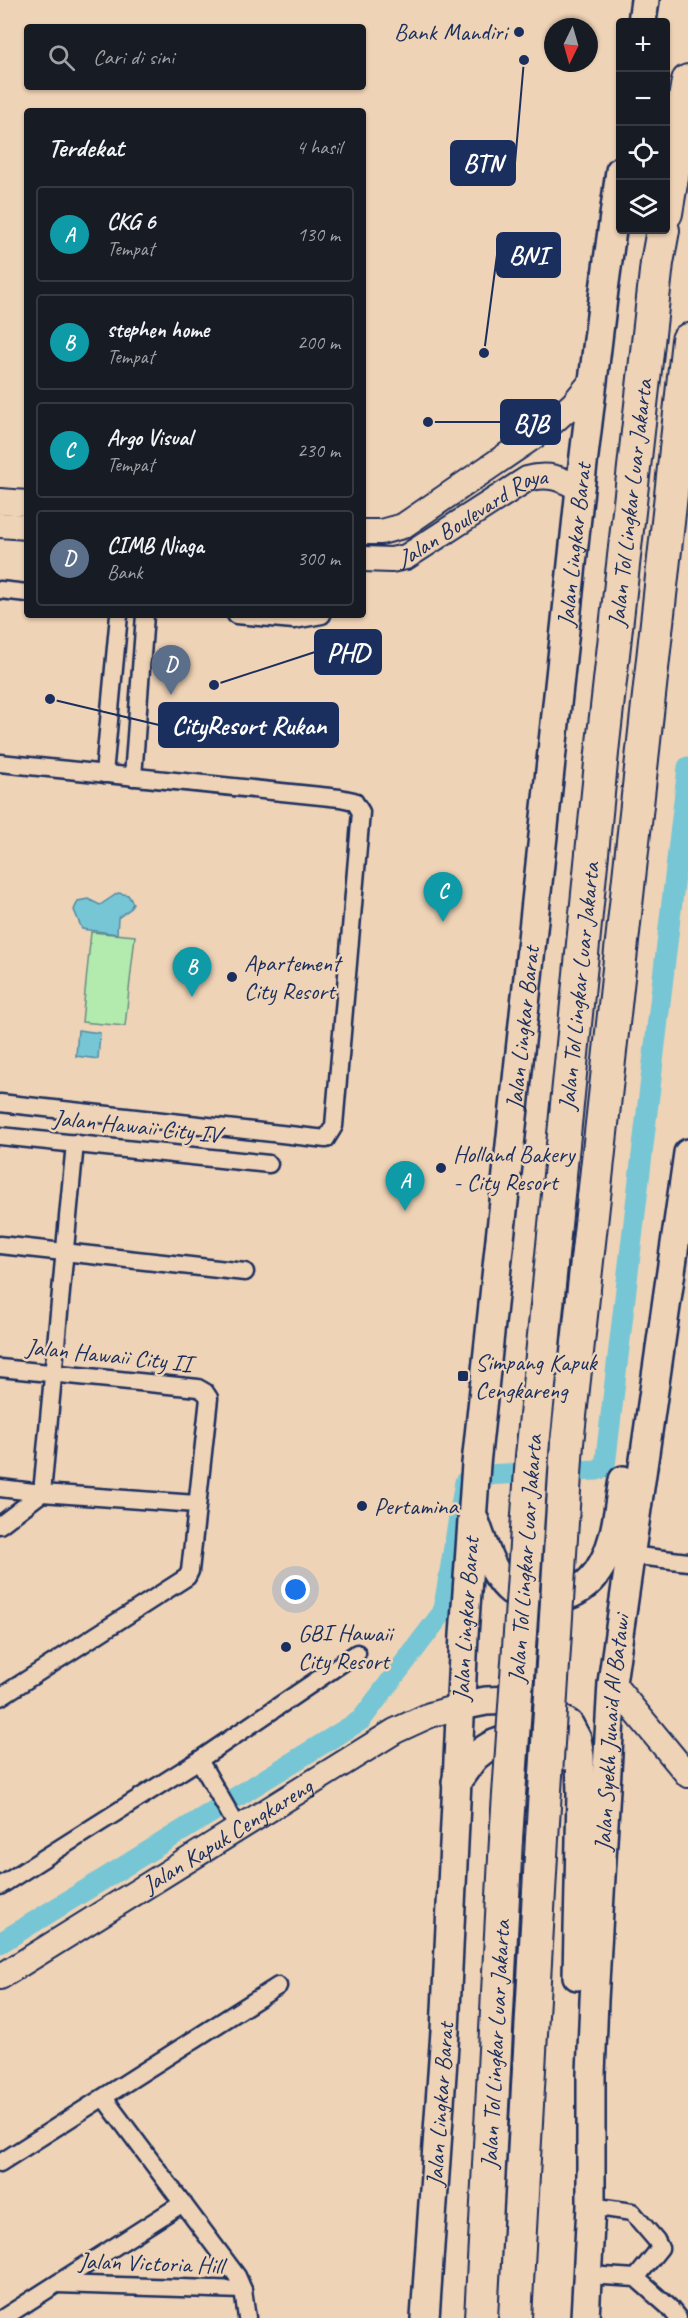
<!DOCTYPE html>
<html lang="id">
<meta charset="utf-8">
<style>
:root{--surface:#171b24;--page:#242831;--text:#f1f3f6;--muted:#9ea1a6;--line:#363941;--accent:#919bb2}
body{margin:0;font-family:Caveat,sans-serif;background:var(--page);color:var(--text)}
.controls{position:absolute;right:18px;top:18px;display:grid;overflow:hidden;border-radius:6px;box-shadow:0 2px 4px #0004}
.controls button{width:54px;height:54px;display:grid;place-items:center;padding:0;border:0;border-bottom:2px solid var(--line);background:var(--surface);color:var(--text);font:30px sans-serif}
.compass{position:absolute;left:544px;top:18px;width:54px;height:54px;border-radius:50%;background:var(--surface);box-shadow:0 2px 4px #0004;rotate:185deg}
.you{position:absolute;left:296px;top:1590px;width:21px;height:21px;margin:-15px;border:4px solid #fff;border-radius:50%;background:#1a73e8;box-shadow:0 0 0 9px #1a73e833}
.badge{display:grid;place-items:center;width:39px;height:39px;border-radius:50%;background:var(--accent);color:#fff;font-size:20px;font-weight:700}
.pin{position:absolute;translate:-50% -50px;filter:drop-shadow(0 2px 3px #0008)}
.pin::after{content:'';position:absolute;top:32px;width:21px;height:18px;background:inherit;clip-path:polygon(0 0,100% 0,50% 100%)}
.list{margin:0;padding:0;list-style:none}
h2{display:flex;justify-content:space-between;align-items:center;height:78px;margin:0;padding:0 24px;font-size:26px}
h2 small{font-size:20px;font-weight:400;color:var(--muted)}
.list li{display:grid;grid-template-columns:39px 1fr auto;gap:18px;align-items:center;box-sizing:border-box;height:96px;margin:0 12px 12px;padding:0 12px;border:2px solid var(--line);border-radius:6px}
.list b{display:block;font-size:22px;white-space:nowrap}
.list p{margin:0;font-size:20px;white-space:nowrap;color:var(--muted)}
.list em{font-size:20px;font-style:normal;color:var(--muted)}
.icon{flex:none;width:33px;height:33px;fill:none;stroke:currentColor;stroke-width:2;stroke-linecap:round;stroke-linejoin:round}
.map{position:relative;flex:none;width:688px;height:2318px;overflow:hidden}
.search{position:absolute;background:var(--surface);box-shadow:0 2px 4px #0004;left:24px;top:24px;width:342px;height:66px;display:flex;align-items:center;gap:15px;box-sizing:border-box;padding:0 21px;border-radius:6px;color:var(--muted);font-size:22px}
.panel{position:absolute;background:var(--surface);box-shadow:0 2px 4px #0004;left:24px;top:108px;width:342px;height:510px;border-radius:6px}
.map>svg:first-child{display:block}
</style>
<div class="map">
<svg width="688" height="2318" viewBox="0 0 688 2318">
<rect width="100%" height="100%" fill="#efd3b6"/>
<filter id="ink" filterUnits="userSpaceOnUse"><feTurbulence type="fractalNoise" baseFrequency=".0167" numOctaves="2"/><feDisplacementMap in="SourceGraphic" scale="12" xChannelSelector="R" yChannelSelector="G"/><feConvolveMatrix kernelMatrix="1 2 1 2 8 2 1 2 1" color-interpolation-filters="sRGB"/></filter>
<g filter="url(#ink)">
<path fill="#b3ebae" stroke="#678d86" stroke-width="1.5" d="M91 932 135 936 125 1026 82 1022Z"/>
<g fill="#77c6d5" stroke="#528aa5" stroke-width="1.5">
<path d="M118 893 128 895 133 903 130 909 118 918 117 934 82 929 74 910 78 901 88 899 100 905Z"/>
<path d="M78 1030 100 1033 98 1059 76 1056Z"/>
</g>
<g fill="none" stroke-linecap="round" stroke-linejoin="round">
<path stroke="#77c6d5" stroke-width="21" d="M0 1943 361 1720 443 1612 465 1482 481 1475 597 1470 605 1466 688 767"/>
<defs>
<g id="street">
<path d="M0 590 27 593"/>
<path d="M236 615 294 620 322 615"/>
<path d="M0 763 340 798 354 801 361 812 334 1126 326 1139 0 1103"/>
<path d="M104 774 119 615"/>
<path d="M133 777 145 615"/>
<path d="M0 1136 269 1164"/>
<path d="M0 1245 245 1272"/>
<path d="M0 1368 198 1388 205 1392 209 1398 190 1571 187 1577 0 1697"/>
<path d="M0 1488 42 1493 196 1504"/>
<path d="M0 1525 42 1493 75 1143"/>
<path d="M630 1555 688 1562"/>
<path d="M199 1760 238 1828"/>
<path d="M0 1886 199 1760 357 1653"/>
<path d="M104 2098 237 2276 243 2290 247 2318"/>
<path d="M0 2163 278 1986"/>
<path d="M591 2206 632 2212 656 2240 660 2248 636 2278"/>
<path d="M588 2275 636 2278 669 2307 678 2318"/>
<path d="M57 2284 243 2290"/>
<path d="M3 2318 183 2203"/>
</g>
<g id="secondary">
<path d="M0 501 27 503"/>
<path d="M0 525 27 527"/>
<path d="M363 532H381L403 526 545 429 573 404 593 380"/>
<path id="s1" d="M363 559 391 560 406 557 527 479C548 473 561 478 580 489"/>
<path d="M612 1683 688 1775"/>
<path id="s2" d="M0 1977 395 1731 430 1715 461 1706"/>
</g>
<g id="primary">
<path d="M642 22 645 0"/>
<path d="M475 1521C483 1542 491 1572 508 1588 513 1593 521 1596 528 1597 561 1605 589 1591 604 1561 617 1536 618 1506 623 1480"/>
<path d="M461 1706 486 1701 515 1700 548 1711 569 1724 577 1739 580 1756 581 1794 577 1976"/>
<path d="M456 1782C463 1774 469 1763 476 1756 500 1734 540 1731 563 1756"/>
<path id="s3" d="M425 2318 445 2031 464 1635 476 1464 580 489 604 290 620 171"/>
<path id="s4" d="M585 2318 591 2206V2074L594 2000 612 1683 688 1153"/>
</g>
<g id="highway">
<path d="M666 213 688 81"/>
<path d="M567 1443 688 340"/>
<path id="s5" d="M532 1456 603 743 657 263 663 230"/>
<path id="s6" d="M481 2318 506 1839"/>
<path d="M515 2318 542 1838"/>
</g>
</defs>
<use href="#street" stroke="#1b2f5e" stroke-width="21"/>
<use href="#secondary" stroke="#1b2f5e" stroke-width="28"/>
<use href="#primary" stroke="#1b2f5e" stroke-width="32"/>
<use href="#highway" stroke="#1b2f5e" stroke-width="36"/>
<use href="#street" stroke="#efd3b6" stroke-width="16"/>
<use href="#secondary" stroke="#efd3b6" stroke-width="24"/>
<use href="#primary" stroke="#efd3b6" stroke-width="27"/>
<use href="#highway" stroke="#efd3b6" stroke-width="32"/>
<defs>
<g id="highway-bridge">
<path d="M542 1838 567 1443"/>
<path d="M506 1839 532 1456"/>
</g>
</defs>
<use href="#highway-bridge" stroke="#1b2f5e" stroke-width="36" stroke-linecap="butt"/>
<use href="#highway-bridge" stroke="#efd3b6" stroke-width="32"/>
</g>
</g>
<g fill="#1b2f5e" stroke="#efd3b6" stroke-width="2">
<circle cx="519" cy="32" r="6"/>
<circle cx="232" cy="977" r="6"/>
<circle cx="441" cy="1168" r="6"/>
<rect x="457" y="1370" width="12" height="12" rx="3"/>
<circle cx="362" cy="1506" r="6"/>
<circle cx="286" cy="1647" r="6"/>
</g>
<g text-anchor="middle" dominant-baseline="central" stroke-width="5" stroke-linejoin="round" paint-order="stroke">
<g font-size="24" fill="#1b2f5e" stroke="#efd3b6" text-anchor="start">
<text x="507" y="32" text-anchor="end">Bank Mandiri</text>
<text x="244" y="963">Apartement<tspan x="244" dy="28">City Resort</tspan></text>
<text x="453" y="1154">Holland Bakery<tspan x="453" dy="28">- City Resort</tspan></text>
<text x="475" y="1362">Simpang Kapuk<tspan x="475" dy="28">Cengkareng</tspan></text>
<text x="374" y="1506">Pertamina</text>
<text x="298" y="1633">GBI Hawaii<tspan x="298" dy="28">City Resort</tspan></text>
</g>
<g font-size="24" fill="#1b2f5e" stroke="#efd3b6">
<text stroke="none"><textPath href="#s5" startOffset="958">Jalan Tol Lingkar Luar Jakarta</textPath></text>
<text stroke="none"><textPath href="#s1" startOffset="122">Jalan Boulevard Raya</textPath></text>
<text stroke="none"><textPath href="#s3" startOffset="1780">Jalan Lingkar Barat</textPath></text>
<text stroke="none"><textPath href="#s5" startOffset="472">Jalan Tol Lingkar Luar Jakarta</textPath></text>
<text stroke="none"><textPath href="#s3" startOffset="1294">Jalan Lingkar Barat</textPath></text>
<text transform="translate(137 1126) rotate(6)">Jalan Hawaii City IV</text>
<text transform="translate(109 1355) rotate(6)">Jalan Hawaii City II</text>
<text transform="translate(525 1559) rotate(-86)">Jalan Tol Lingkar Luar Jakarta</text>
<text stroke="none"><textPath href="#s3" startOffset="700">Jalan Lingkar Barat</textPath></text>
<text stroke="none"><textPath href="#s4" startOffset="586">Jalan Syekh Junaid Al Batawi</textPath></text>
<text stroke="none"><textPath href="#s2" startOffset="268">Jalan Kapuk Cengkareng</textPath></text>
<text stroke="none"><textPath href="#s6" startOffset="274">Jalan Tol Lingkar Luar Jakarta</textPath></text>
<text stroke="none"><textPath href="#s3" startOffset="214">Jalan Lingkar Barat</textPath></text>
<text transform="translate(151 2263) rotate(2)">Jalan Victoria Hill</text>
</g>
</g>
<path fill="none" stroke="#1b2f5e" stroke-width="2" d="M524 60L515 163M484 353L497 255M428 422L501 422M214 685L315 652M50 699L159 725"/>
<g fill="#1b2f5e" stroke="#efd3b6" stroke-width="2">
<circle cx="524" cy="60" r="6"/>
<circle cx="484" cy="353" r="6"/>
<circle cx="428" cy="422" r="6"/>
<circle cx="214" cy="685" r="6"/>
<circle cx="50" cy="699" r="6"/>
</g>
<g fill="#1b2f5e" stroke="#1b2f5e" stroke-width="2">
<rect x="451" y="141" width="64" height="44" rx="6"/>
<rect x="497" y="233" width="63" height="44" rx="6"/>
<rect x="501" y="400" width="59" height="44" rx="6"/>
<rect x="315" y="630" width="66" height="44" rx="6"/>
<rect x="159" y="703" width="179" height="44" rx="6"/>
</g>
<g font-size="26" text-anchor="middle" font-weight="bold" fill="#fff">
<text x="483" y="172">BTN</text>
<text x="528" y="264">BNI</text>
<text x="531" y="432">BJB</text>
<text x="348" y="661">PHD</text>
<text x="249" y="734">CityResort Rukan</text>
</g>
</svg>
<div class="controls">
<button>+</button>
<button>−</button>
<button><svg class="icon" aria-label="locate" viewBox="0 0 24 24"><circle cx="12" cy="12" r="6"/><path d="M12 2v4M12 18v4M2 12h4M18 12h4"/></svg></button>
<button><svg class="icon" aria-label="layers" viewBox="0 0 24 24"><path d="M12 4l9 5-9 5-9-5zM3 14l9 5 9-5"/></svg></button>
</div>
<svg class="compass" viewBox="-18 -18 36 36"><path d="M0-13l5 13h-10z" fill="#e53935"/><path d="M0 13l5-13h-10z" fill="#9ea1a6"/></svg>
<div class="you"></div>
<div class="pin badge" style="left:405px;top:1211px;background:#0f9aa8">A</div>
<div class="pin badge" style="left:192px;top:997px;background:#0f9aa8">B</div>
<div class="pin badge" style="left:443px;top:922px;background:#0f9aa8">C</div>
<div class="pin badge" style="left:171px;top:695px;background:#5c6f8a">D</div>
<div class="search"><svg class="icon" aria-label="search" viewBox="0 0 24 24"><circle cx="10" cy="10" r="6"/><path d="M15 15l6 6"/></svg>Cari di sini</div>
<section class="panel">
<h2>Terdekat<small>4 hasil</small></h2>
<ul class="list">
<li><span class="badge" style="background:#0f9aa8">A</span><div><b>CKG 6</b><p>Tempat</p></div><em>130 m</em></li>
<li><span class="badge" style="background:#0f9aa8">B</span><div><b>stephen home</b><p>Tempat</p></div><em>200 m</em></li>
<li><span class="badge" style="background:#0f9aa8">C</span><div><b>Argo Visual</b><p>Tempat</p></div><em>230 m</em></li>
<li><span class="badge" style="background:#5c6f8a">D</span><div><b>CIMB Niaga</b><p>Bank</p></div><em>300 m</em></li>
</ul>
</section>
</div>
